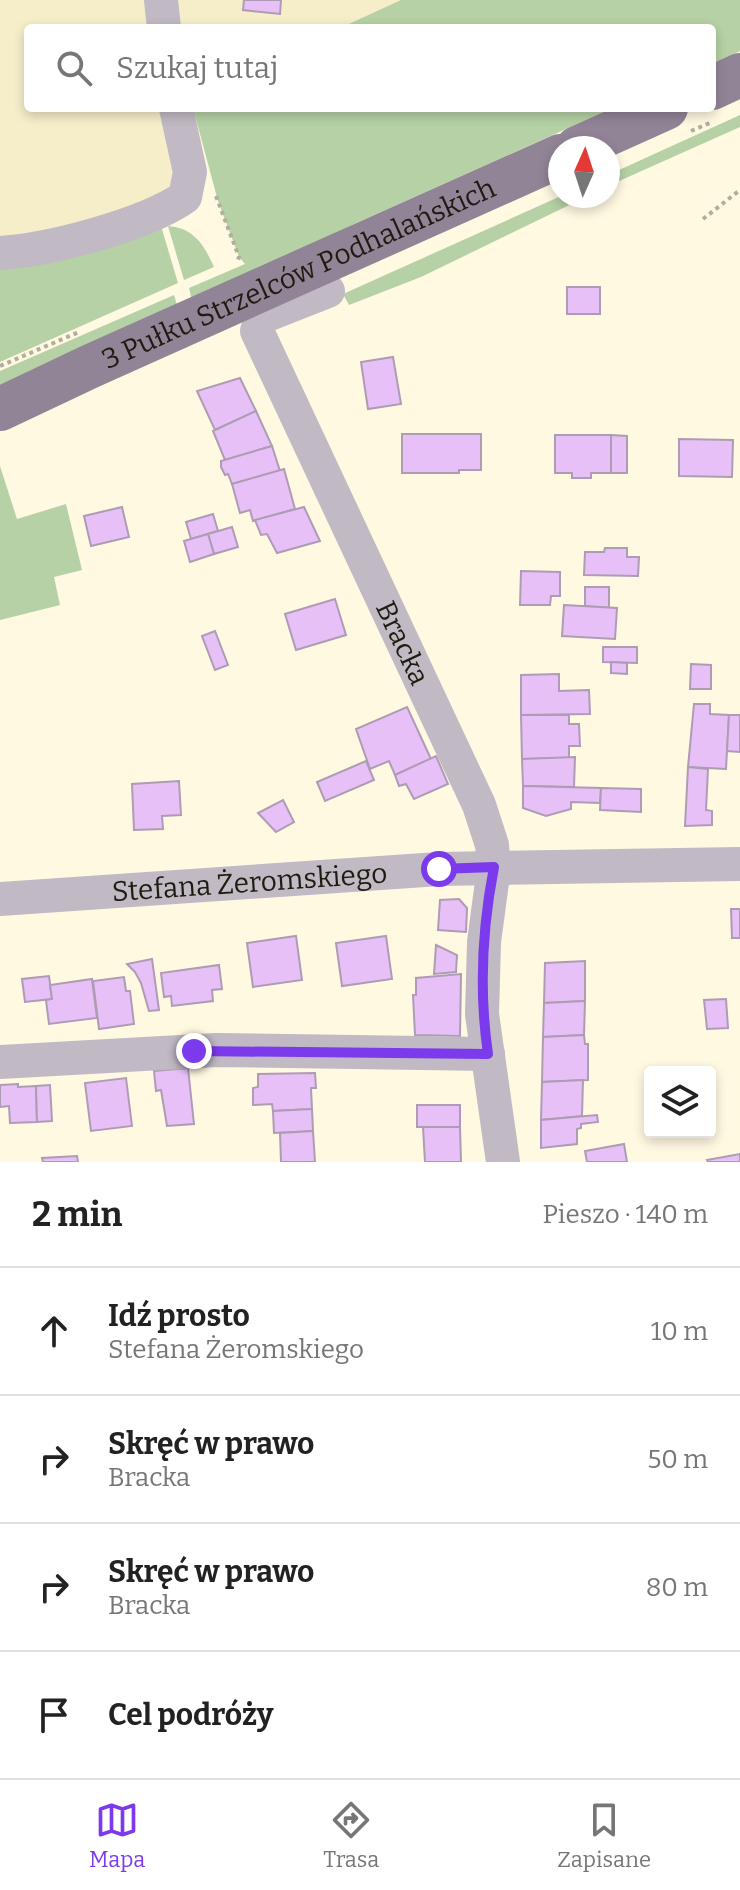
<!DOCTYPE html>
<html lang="pl">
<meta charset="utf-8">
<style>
:root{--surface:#fff;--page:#f2f2f2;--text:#222;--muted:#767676;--line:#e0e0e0;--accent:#7c3aed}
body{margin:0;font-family:Bitter,serif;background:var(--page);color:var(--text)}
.controls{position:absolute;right:24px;bottom:24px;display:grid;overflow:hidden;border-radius:8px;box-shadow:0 4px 12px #0003}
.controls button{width:72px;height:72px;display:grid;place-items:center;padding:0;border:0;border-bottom:2px solid var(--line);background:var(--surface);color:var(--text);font:40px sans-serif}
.compass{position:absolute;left:548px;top:136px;width:72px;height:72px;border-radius:50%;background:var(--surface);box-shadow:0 4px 12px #0003;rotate:3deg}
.stop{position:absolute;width:24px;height:24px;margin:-18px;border:6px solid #7c3aed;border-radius:50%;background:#fff}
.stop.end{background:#7c3aed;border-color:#fff;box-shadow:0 2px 8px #0008}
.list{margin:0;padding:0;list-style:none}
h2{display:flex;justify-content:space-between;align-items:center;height:104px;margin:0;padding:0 32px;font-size:34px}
h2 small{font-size:26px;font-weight:400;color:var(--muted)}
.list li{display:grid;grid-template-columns:52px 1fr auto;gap:24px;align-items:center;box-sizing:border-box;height:128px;padding:0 32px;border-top:2px solid var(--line)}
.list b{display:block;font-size:30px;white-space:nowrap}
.list p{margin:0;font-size:26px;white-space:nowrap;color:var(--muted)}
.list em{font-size:26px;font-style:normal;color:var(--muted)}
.icon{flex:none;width:44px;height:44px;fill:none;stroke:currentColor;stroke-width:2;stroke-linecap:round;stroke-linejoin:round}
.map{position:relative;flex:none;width:740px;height:1162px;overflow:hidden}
.search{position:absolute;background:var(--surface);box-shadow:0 4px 12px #0003;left:24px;right:24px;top:24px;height:88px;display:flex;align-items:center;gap:20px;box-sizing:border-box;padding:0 28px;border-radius:8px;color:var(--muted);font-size:30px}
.sheet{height:616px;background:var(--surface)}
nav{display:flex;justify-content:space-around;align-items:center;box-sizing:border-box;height:112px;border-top:2px solid var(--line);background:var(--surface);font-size:22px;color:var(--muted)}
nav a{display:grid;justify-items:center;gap:4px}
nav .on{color:var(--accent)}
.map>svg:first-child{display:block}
</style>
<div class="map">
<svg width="740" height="1162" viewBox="0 0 740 1162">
<rect width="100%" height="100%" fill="#fff9e2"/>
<path fill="#f6edc9" d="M0 0H401L340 28H28V108H176L189 186 0 253Z"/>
<g fill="#b5d1a5">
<path d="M401 0H740V51L712 64V28H340Z"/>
<path d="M193 108H613L354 224 192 301 189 288 245 264 239 257 218 201Z"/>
<path d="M740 115V127L608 186V175Z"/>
<path d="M561 196H588L421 277 349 305 343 294Z"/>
<path d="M161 226 178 283 0 362V269Z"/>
<path d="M168 226C194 228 204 245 214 267L184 280Z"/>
<path d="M174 295 178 308 0 393V371Z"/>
<path d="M0 466 17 519 66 504 82 570 54 577 60 605 0 620Z"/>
</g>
<g fill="#e8c0f8" stroke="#ad9cb4" stroke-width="2">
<path d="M244 0H281L280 14 243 10Z"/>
<rect x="567" y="287" width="33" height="27"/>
<path d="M393 357 401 404 368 409 361 362Z"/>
<path d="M240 378 256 411 215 430 197 391Z"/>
<path d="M256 411 272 446 225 460 213 431Z"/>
<path d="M402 434H481V470H459V473H402Z"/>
<path d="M555 435H611V473H591V478H572V473H555Z"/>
<path d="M611 435 627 436V473H611Z"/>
<path d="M679 439 733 440 732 477 679 476Z"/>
<path d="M272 446 280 471 232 484 228 474 225 475 221 467V461Z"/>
<path d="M284 469 295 509 253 521 250 510 240 513 232 484Z"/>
<path d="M122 507 129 537 91 546 84 516Z"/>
<path d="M304 507 320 541 277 553 267 534 261 535 255 520Z"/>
<path d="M213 514 218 531 191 539 186 522Z"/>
<path d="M232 527 238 547 214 554 208 534Z"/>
<path d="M208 534 214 554 190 562 184 541Z"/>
<path d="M605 548H627V557H639L638 576 584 575 585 552H604Z"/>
<path d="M521 571 560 572V596H551L550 605H520Z"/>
<path d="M585 587H609V608L585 606Z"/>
<path d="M335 599 346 635 296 650 285 614Z"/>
<path d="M564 605 617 608 615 639 562 636Z"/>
<path d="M215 631 228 665 215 670 202 636Z"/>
<path d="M603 647H637V663L603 662Z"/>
<path d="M611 662 627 663V674L611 673Z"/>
<path d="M691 664 711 665V689H690Z"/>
<path d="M559 674V691L589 690 590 714 521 715V675Z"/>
<path d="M694 704H710V714L729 715 726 769 688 767Z"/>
<path d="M407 707 431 759 395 775 389 761 370 769 356 729Z"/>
<path d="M521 715H569V724H579L580 746H569V758L522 759Z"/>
<path d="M729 715H740V752L727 751Z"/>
<path d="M436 756 448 784 414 799 406 784 399 786 395 775Z"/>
<path d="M575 757 574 787 523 786 522 759Z"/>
<path d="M366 761 374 780 325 801 317 782Z"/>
<path d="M688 767 708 769 706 810 712 811V825L685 826Z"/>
<path d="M179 781 181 815 162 816 163 829 134 830 132 784Z"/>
<path d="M523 786 601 788 600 803 571 802V809L546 816 523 808Z"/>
<path d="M601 788 641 789V812L600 810Z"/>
<path d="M283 800 294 822 276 832 258 813Z"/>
<path d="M459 899 467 908 466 932 438 930 440 900Z"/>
<path d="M731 909H740V938H732Z"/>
<path d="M296 936 302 980 253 987 247 943Z"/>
<path d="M386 936 392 979 342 986 336 943Z"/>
<path d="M436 945 457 955 456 972 434 974Z"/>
<path d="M152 959 159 1010 149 1011 141 983 135 972 127 964Z"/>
<path d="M585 961V1001L544 1003 545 963Z"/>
<path d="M219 965 222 989 212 990 213 1001 172 1006 171 996 164 997 161 973Z"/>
<path d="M461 974 460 1036 415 1035 413 995H416V978Z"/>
<path d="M49 976 52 999 25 1002 22 979Z"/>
<path d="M124 977 126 991H130L134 1024 99 1029 93 981Z"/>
<path d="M92 979 97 1018 49 1024 46 1000 52 999 50 985Z"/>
<path d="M726 999 728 1028 707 1029 704 1000Z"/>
<path d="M585 1001 584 1035 543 1037 544 1003Z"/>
<path d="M584 1035 585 1044H588V1080L542 1082 543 1037Z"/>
<path d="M188 1068 194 1124 167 1126 161 1090 156 1091 154 1071Z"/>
<path d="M315 1073 316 1088H311L312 1109 273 1111 272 1104 253 1105V1088L258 1087V1074Z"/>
<path d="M126 1078 132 1126 91 1131 85 1083Z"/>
<path d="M583 1080 582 1116 541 1120 542 1082Z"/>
<path d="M18 1084V1087L36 1086 37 1122 10 1123 9 1106 0 1107V1085Z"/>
<path d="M50 1085 52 1121 37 1122 36 1086Z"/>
<rect x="417" y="1105" width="43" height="22"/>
<path d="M312 1109 313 1131 274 1133 273 1111Z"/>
<path d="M597 1115 598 1122 581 1124V1128L577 1129V1144L541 1148V1120Z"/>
<path d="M423 1127H460L461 1162H425Z"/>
<path d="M313 1131 315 1162H281L280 1133Z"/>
<path d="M624 1144 627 1162H587L585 1151Z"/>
<path d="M740 1154V1162H708L707 1160Z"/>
<path d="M77 1156 78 1162H43L42 1158Z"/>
</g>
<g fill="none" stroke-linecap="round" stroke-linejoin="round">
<g stroke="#b3ae9b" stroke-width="4" stroke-dasharray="4 4" stroke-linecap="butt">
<path d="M691 131 712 122"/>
<path d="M216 196 239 257 237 263"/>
<path d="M703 219 740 190"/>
<path d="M0 366 79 332"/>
</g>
<g stroke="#c1b9c4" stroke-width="34">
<path d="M161 0 164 28"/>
<path d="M0 253C49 250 145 225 185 197L190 172 176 108"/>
<path id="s1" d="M328 291 262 317 257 331 479 805 492 845 494 867 484 942 482 1014 503 1162"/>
<path id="s2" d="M0 899 439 869 740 864"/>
<path d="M0 1062 216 1050 488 1054"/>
</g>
<g stroke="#928497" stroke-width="44">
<path d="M712 88 740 75"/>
<path d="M577 148 666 108"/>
<path id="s3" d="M0 409 91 366 560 156"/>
</g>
</g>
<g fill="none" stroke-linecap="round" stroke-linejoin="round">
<path stroke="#7c3aed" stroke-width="10" d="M194 1051 488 1054C479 992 482 929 494 867L439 869"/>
</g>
<g text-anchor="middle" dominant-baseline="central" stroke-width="8" stroke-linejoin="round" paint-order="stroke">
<g font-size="28" fill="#1e1c11" stroke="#fff">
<text stroke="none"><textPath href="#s3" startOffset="328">3 Pułku Strzelców Podhalańskich</textPath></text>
<text stroke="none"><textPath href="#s1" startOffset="430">Bracka</textPath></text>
<text stroke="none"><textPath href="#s2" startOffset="250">Stefana Żeromskiego</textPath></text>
</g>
</g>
</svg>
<div class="controls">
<button><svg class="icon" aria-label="layers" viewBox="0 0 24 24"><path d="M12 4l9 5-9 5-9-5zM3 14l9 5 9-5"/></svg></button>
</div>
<svg class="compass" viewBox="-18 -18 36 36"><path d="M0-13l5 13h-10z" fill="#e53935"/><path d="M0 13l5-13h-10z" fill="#767676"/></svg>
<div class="stop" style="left:439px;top:869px"></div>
<div class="stop end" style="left:194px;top:1051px"></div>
<div class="search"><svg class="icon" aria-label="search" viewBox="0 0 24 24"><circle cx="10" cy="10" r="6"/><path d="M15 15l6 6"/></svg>Szukaj tutaj</div>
</div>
<section class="sheet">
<h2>2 min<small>Pieszo · 140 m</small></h2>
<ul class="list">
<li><svg class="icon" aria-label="ahead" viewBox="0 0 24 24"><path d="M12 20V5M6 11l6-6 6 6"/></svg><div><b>Idź prosto</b><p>Stefana Żeromskiego</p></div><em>10 m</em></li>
<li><svg class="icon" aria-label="right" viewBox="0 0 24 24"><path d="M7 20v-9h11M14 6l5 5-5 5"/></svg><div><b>Skręć w prawo</b><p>Bracka</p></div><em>50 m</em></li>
<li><svg class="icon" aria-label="right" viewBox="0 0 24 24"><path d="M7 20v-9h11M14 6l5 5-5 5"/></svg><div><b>Skręć w prawo</b><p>Bracka</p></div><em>80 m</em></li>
<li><svg class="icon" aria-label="arrive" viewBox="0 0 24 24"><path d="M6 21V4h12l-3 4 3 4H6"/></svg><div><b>Cel podróży</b></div></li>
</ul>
</section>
<nav>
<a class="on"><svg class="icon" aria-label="map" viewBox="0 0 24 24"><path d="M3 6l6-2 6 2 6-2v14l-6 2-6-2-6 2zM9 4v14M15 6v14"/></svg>Mapa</a>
<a><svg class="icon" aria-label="directions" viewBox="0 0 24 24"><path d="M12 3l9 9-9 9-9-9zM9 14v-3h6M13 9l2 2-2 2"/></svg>Trasa</a>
<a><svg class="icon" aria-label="saved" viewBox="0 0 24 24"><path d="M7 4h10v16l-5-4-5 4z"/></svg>Zapisane</a>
</nav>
